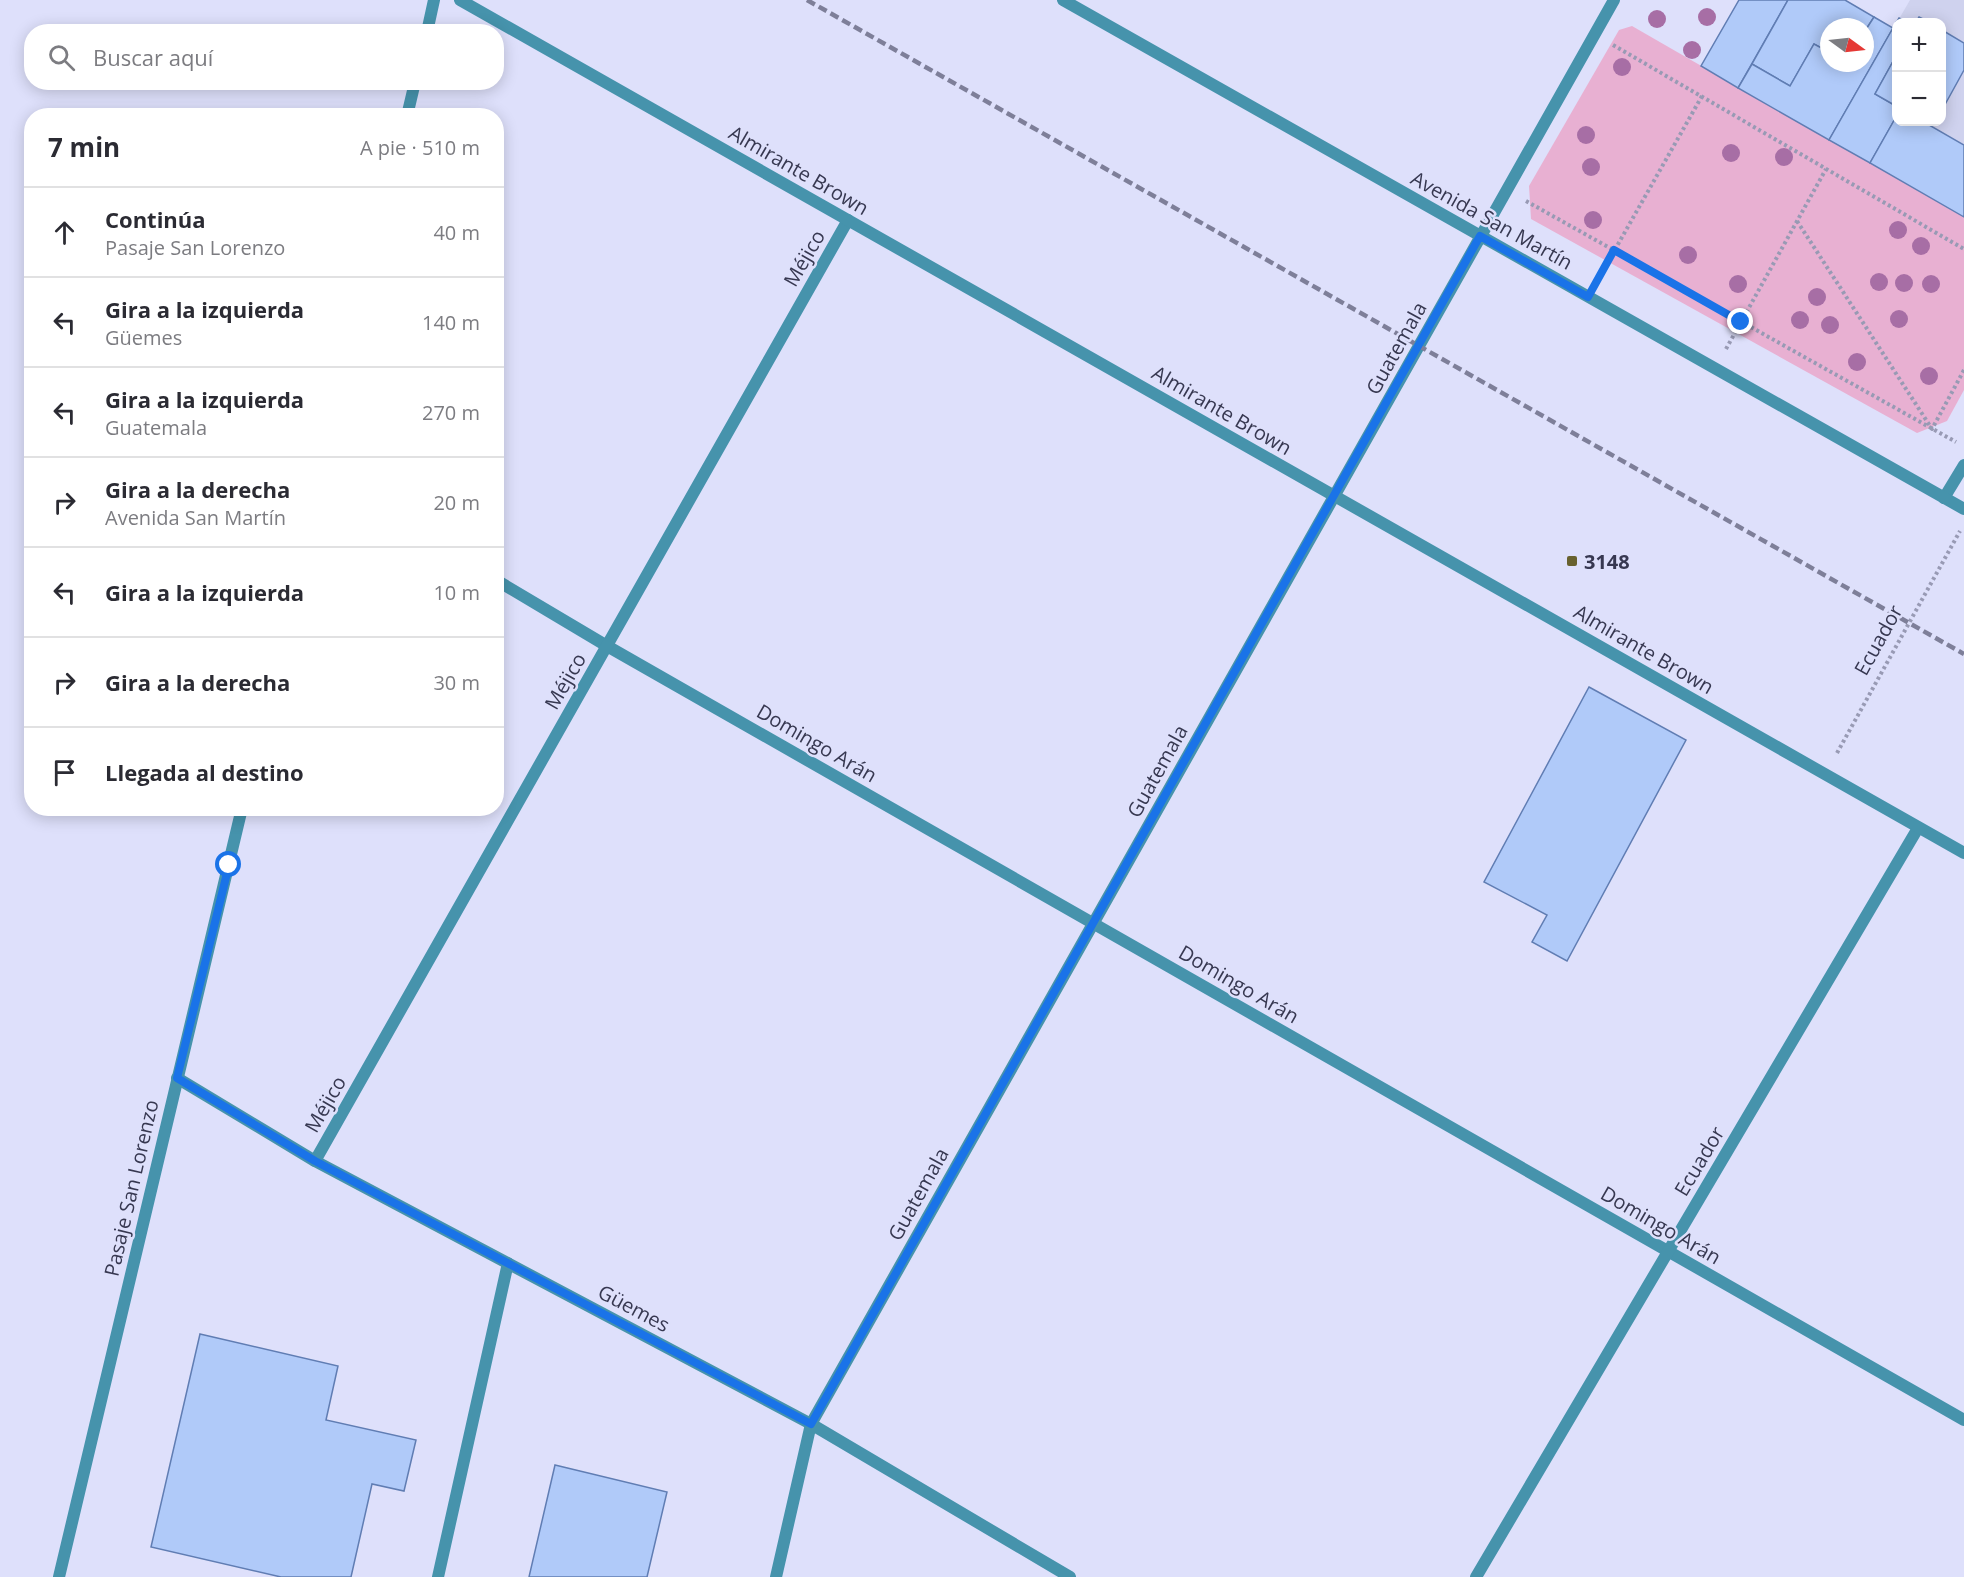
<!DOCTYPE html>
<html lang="es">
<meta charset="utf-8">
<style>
:root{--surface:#fff;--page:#f7f7f7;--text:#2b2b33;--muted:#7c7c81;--line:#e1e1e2}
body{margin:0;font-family:"Open Sans",sans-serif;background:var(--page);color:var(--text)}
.controls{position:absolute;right:18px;top:18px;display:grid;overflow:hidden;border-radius:12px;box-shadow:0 3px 15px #0003}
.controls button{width:54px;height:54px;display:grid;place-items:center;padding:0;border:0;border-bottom:2px solid var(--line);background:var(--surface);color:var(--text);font:30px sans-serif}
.compass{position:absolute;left:1820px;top:18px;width:54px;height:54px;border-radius:50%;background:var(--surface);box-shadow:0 3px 15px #0003;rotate:105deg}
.stop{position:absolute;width:18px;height:18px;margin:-14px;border:4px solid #1a73e8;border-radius:50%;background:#fff}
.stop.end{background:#1a73e8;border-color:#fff;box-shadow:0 2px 6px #0008}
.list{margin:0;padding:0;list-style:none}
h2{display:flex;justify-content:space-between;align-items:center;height:78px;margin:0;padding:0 24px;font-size:26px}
h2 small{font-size:20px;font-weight:400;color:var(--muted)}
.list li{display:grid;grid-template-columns:39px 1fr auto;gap:18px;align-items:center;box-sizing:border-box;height:90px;padding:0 24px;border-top:2px solid var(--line)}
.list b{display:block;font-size:22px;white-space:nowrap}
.list p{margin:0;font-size:20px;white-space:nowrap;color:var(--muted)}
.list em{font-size:20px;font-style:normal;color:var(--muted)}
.icon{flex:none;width:33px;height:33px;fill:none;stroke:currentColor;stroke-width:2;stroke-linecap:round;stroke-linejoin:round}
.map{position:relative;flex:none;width:1964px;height:1577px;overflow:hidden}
.search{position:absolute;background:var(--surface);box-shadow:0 3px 15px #0003;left:24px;top:24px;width:480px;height:66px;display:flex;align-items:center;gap:15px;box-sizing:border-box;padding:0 21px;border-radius:24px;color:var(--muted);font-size:22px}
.panel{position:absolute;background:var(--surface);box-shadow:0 3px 15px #0003;left:24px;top:108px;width:480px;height:708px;border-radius:24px}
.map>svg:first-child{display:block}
</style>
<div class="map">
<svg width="1964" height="1577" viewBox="0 0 1964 1577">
<rect width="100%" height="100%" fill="#dee0fb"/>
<path fill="#cfd2ee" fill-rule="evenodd" d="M1910 0H1964V217L1829 140ZM1896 22H1942V122H1896Z"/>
<path fill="#e8b0d2" d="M1632 26 1964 217V390L1947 421 1917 433 1531 219 1529 186 1619 30Z"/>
<g fill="#b0caf9" stroke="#607db3" stroke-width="1.5">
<path d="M1739 0H1788L1738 88 1701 66Z"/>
<path d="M1788 0H1845L1874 17 1865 31V27H1829V52L1814 44 1790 86 1752 64Z"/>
<path d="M1874 17 1893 28 1829 140 1738 88 1752 64 1790 86 1814 44 1829 52V63H1865V31Z"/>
<path d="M1919 17 1929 22H1916Z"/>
<path d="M1899 18 1906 22H1896V56L1875 94 1896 106V117L1870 163 1829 140 1893 28Z"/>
<path d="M1942 30 1964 43V70L1942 110Z"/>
<path d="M1896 56V106L1875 94Z"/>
<path d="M1896 117V122H1924L1964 145V217L1870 163Z"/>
<path d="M1589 687 1686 740 1567 961 1532 942 1547 915 1484 882Z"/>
<path d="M200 1334 338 1366 326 1420 416 1440 404 1491 372 1484 351 1577H281L151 1547Z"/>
<path d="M555 1465 667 1492 647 1577H529Z"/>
</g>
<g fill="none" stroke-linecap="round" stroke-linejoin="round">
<g stroke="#989ab4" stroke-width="4" stroke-dasharray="3 3" stroke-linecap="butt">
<path d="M1613 45 1964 249"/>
<path d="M1526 201 1956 442"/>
<path d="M1797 221 1932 429 1964 370"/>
<path d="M1600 276 1702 96"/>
<path d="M1726 349 1826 169"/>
<path d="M1837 753 1960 531"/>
</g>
<path stroke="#4693ac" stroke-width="12" d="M438 1577 508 1263"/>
<g stroke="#4693ac" stroke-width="12">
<path d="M427 32 434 0"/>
<path d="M407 116 415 82"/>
<path d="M1944 498 1964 465"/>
<path d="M496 580 607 646 1964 1420"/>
<path d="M177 1078 315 1161 811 1424 1070 1577"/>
<path d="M315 1161 848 220"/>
<path d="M59 1577 242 808"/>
<path d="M1476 1577 1918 828"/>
</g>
<g stroke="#4693ac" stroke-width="12">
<path d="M460 0 1964 853"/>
<path d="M1063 0 1964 509"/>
<path d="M776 1577 811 1424 1614 0"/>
</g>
<path stroke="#7e7f99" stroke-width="4.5" stroke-dasharray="9 4.5" stroke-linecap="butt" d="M807 0 1964 654"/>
</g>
<g fill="#a76ea5">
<circle cx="1707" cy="17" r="9"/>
<circle cx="1657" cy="19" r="9"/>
<circle cx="1692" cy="50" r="9"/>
<circle cx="1622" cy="67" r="9"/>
<circle cx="1586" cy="135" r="9"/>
<circle cx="1731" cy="153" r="9"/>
<circle cx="1784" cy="157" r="9"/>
<circle cx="1591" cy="167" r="9"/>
<circle cx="1593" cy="220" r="9"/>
<circle cx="1898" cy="230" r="9"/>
<circle cx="1921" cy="246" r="9"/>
<circle cx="1688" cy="255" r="9"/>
<circle cx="1879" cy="282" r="9"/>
<circle cx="1904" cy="283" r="9"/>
<circle cx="1738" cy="284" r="9"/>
<circle cx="1931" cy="284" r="9"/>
<circle cx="1817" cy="297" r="9"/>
<circle cx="1899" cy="319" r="9"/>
<circle cx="1800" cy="320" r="9"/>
<circle cx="1830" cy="325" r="9"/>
<circle cx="1857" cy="362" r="9"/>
<circle cx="1929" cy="376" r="9"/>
</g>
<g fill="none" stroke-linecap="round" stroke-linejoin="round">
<path stroke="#1a73e8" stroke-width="8" d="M229 865 177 1078 315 1161 811 1424 1480 236 1588 297 1614 250 1741 322"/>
</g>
<rect fill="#68612e" stroke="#dee0fb" stroke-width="2" x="1566" y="555" width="12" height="12" rx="3"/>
<g text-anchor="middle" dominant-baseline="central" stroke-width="5" stroke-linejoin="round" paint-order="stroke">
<g font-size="20" fill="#373851" stroke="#dee0fb">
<text transform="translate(799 170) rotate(30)">Almirante Brown</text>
<text transform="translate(1492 220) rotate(29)">Avenida San Martín</text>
<text transform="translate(804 258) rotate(-60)">Méjico</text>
<text transform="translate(1396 348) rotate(-61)">Guatemala</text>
<text transform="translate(1222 410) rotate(30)">Almirante Brown</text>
<text transform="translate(1878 640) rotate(-61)">Ecuador</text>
<text transform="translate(1644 649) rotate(30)">Almirante Brown</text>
<text transform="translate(565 681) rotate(-60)">Méjico</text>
<text transform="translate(817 743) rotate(30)">Domingo Arán</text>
<text transform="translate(1157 771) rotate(-61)">Guatemala</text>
<text transform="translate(1239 984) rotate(30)">Domingo Arán</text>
<text transform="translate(325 1104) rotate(-60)">Méjico</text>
<text transform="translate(1699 1161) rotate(-59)">Ecuador</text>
<text transform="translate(131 1188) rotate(-77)">Pasaje San Lorenzo</text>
<text transform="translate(918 1194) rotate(-61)">Guatemala</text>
<text transform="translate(1661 1225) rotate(30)">Domingo Arán</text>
<text transform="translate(634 1308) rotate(28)">Güemes</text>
</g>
<g font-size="20" font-weight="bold" fill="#373851" stroke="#dee0fb" text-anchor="start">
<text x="1584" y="561">3148</text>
</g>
</g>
</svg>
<div class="controls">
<button>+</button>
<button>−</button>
</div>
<svg class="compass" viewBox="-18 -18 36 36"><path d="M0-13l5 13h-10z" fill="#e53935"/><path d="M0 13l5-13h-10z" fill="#7c7c81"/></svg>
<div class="stop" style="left:229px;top:865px"></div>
<div class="stop end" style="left:1741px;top:322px"></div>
<div class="search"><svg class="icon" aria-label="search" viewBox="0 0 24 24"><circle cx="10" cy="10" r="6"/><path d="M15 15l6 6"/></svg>Buscar aquí</div>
<section class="panel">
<h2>7 min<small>A pie · 510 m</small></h2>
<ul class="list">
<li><svg class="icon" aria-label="ahead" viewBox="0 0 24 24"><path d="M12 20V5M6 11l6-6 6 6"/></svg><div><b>Continúa</b><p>Pasaje San Lorenzo</p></div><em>40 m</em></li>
<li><svg class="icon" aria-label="left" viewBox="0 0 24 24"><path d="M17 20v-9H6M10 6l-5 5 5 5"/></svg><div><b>Gira a la izquierda</b><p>Güemes</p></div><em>140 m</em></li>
<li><svg class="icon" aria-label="left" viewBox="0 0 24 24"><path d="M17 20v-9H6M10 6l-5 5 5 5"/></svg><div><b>Gira a la izquierda</b><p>Guatemala</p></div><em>270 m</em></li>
<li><svg class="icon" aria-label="right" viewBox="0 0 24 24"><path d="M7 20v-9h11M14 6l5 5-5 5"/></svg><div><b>Gira a la derecha</b><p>Avenida San Martín</p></div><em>20 m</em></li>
<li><svg class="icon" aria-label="left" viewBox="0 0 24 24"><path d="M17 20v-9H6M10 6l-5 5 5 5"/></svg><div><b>Gira a la izquierda</b></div><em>10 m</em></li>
<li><svg class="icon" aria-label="right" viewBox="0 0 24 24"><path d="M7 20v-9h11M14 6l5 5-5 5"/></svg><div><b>Gira a la derecha</b></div><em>30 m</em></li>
<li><svg class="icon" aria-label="arrive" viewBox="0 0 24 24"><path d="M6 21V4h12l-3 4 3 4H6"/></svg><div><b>Llegada al destino</b></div></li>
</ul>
</section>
</div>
